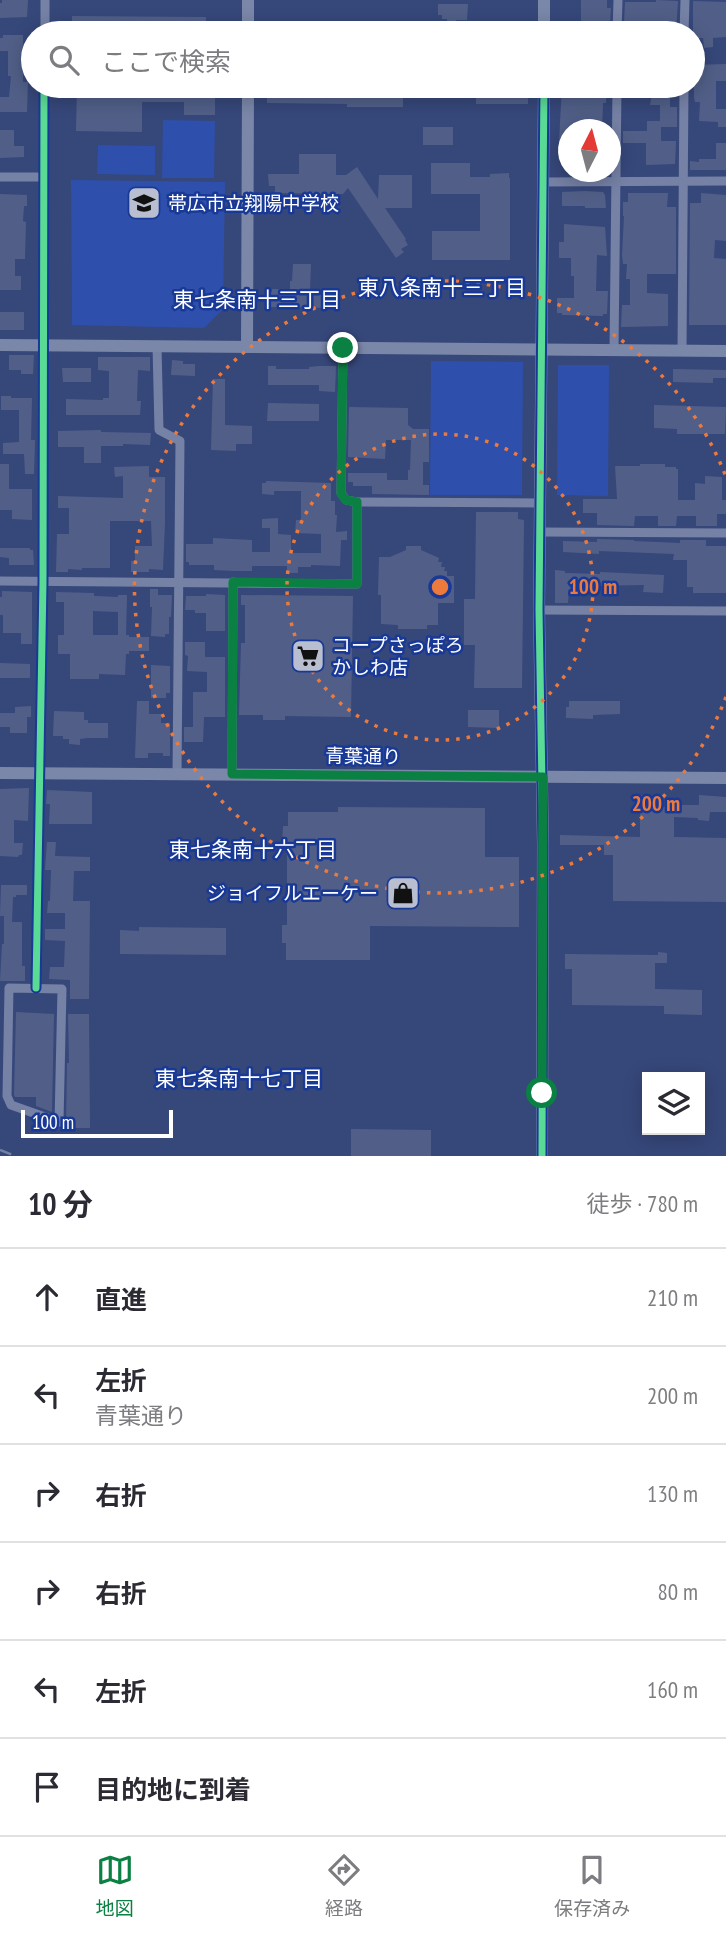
<!DOCTYPE html>
<html lang="ja">
<meta charset="utf-8">
<style>
:root{--surface:#fff;--page:#f2f2f3;--text:#2b2b33;--muted:#7c7c81;--line:#e1e1e2;--accent:#0b8043}
body{margin:0;font-family:"PT Sans Narrow","Noto Sans JP",sans-serif;background:var(--page);color:var(--text)}
.controls{position:absolute;right:21px;bottom:21px;display:grid;overflow:hidden;border-radius:0px;box-shadow:0 4px 18px #0003}
.controls button{width:63px;height:63px;display:grid;place-items:center;padding:0;border:0;border-bottom:2px solid var(--line);background:var(--surface);color:var(--text);font:35px sans-serif}
.compass{position:absolute;left:558px;top:119px;width:63px;height:63px;border-radius:50%;background:var(--surface);box-shadow:0 4px 18px #0003;rotate:6deg}
.scale{position:absolute;left:21px;bottom:18px;width:152px;box-sizing:border-box;padding-left:7px;border:4px solid #fff;border-top:0;font-size:19px;line-height:24px;white-space:nowrap;color:#fff;-webkit-text-stroke:5px #193997;paint-order:stroke}
.stop{position:absolute;width:21px;height:21px;margin:-16px;border:5px solid #0b8043;border-radius:50%;background:#fff}
.stop.end{background:#0b8043;border-color:#fff;box-shadow:0 2px 7px #0008}
.list{margin:0;padding:0;list-style:none}
h2{display:flex;justify-content:space-between;align-items:center;height:91px;margin:0;padding:0 28px;font-size:30px}
h2 small{font-size:23px;font-weight:400;color:var(--muted)}
.list li{display:grid;grid-template-columns:46px 1fr auto;gap:21px;align-items:center;box-sizing:border-box;height:98px;padding:0 28px;border-top:2px solid var(--line)}
.list b{display:block;font-size:26px;white-space:nowrap}
.list p{margin:0;font-size:23px;white-space:nowrap;color:var(--muted)}
.list em{font-size:23px;font-style:normal;color:var(--muted)}
.icon{flex:none;width:38px;height:38px;fill:none;stroke:currentColor;stroke-width:2;stroke-linecap:round;stroke-linejoin:round}
.map{position:relative;flex:none;width:726px;height:1156px;overflow:hidden}
.search{position:absolute;background:var(--surface);box-shadow:0 4px 18px #0003;left:21px;right:21px;top:21px;height:77px;display:flex;align-items:center;gap:18px;box-sizing:border-box;padding:0 24px;border-radius:38px;color:var(--muted);font-size:26px}
.sheet{height:679px;background:var(--surface)}
nav{display:flex;justify-content:space-around;align-items:center;box-sizing:border-box;height:98px;border-top:2px solid var(--line);background:var(--surface);font-size:19px;color:var(--muted)}
nav a{display:grid;justify-items:center;gap:4px}
nav .on{color:var(--accent)}
.map>svg:first-child{display:block}
</style>
<div class="map">
<svg width="726" height="1156" viewBox="0 0 726 1156">
<rect width="100%" height="100%" fill="#36477a"/>
<g fill="#2e50ac">
<path d="M163 120 215 121 214 178H162Z"/>
<path d="M98 145 155 146V175L97 174Z"/>
<path d="M71 180 225 182 223 309 204 328 72 325Z"/>
<path d="M431 361 523 362 522 495H430Z"/>
<path d="M558 365H609L608 496 557 495Z"/>
</g>
<g fill="#515f88" fill-rule="evenodd">
<path d="M2 0H28L27 17 0 18V3H2Z"/>
<path d="M581 0H607V8H611L610 24H590V29H581Z"/>
<path d="M656 0 678 1 676 33H631V22H624L625 2H656Z"/>
<path d="M693 1 726 2V37L713 38V47L704 48 703 38H693Z"/>
<path d="M438 4H468L467 20H456V26H447V19H442V15H438Z"/>
<path d="M72 16 206 17V33H72Z"/>
<path d="M3 35H23V82H28L27 112H0V97H9L11 76H8V51H0V38H3Z"/>
<path d="M726 64V81H716V109H726V127H718V122L699 121 700 102H695L694 98V65Z"/>
<path d="M77 86H215V115H184V102H142V132L76 131Z"/>
<path d="M355 86 374 87V92H403V107H347V104L267 103V92H277V89L290 90V92L310 93V90H323V93H355Z"/>
<path d="M432 86 528 88V104H476V97L432 96Z"/>
<path d="M562 86H585L584 88 606 89V103H603L602 130H591V122H575V130H569V159H558Z"/>
<path d="M653 86H670V107H677V127H661V141H676L675 164 646 165V143H623V131H647V121H660V105H650Z"/>
<rect x="423" y="127" width="30" height="18"/>
<path d="M0 130H14V146H24V157L0 158Z"/>
<path d="M716 143H726V170H690V161L699 162V159H716Z"/>
<path d="M299 154H336V175H346L357 167 378 199 379 175H412V208H385L406 239 405 240 408 245 401 249 404 252 396 258 348 188 343 194 275 193V186H269L268 174H299Z"/>
<path d="M431 163H470V177H490V174L509 173V178H510V260H432V231H480V194H431Z"/>
<path d="M585 191 603 192 605 195 606 208H585V206H562V192Z"/>
<path d="M628 193H668L667 207H676V274H647V293L668 294V326L621 327 622 305H630V279H626L627 264H623L622 255 624 216H623V202H628Z"/>
<path d="M701 193 726 195V241L715 240 714 258 726 259V325H689L690 203H701Z"/>
<path d="M0 194 27 195V206H24L23 221 26 222 25 259H15V276H21V290H0Z"/>
<path d="M564 224 605 227 607 256 597 255 596 291H608L607 314H603V316L562 315V313H557V298H574V276H571V258H559V242H564Z"/>
<path d="M293 264H311L310 289 335 290V299H329V308L269 307 270 292H272V289H290V281H292Z"/>
<rect x="0" y="312" width="24" height="18"/>
<path d="M9 355H34L33 374H21V370H9Z"/>
<path d="M98 357H150V371L138 370 137 401H141L140 415H66V399L103 400V398H109V371L98 370Z"/>
<path d="M172 360 183 361V364H195V376L171 375Z"/>
<path d="M268 366H276V369H309V367L319 366H336L335 392 319 391V385H268Z"/>
<path d="M62 368H91V382H63Z"/>
<path d="M673 369 726 370V378H713V383L673 382Z"/>
<path d="M213 379H225V425L252 426V444H236V451L211 450Z"/>
<path d="M1 396H11V398H32L31 440H35L34 474H25L24 454H3V443L19 442V410H1Z"/>
<path d="M268 403 319 404V421H267Z"/>
<path d="M654 405 726 407 725 434H677V429L654 428Z"/>
<path d="M349 407 408 408V425L413 429H429V462H423V485H429V495L372 494V486H353V482H348V473H387V480H408V470H410L411 440H386L385 459 348 457Z"/>
<path d="M101 430V432L151 433 150 445 123 444V446H101V463H84V447H58V431Z"/>
<path d="M0 464H9V489H32V520L12 519V510H0Z"/>
<path d="M640 464H665V467H676V469H678V500H695V483L705 484V476L722 477V500H726V514H717V526H696V516H677L676 526H658V516H635L634 526 597 525V513H583V499H617L615 466H640Z"/>
<path d="M149 466V477H165V522L163 570 149 569V572H131V561H135V546H152L151 521H110V568H82V570L68 569V572H56L57 534H69V508H58V496L123 498V476L115 477 114 467Z"/>
<path d="M266 481 331 483V501H335V515H337L336 532 347 531V540H341L340 566 311 565V567H298V573H287V566H252V571H235L214 570V565H189V562H186V544H213V538L252 540V552H270V528H262V519L278 518V534L291 535V553H321V534L295 533 296 520H301V491H274V495L262 494V483H266Z"/>
<path d="M476 512H518V519L524 520 522 688H474L475 645H464V599H475Z"/>
<path d="M597 539 634 540V541L680 543V540H706V546H726V593H693V587H687V560H673L674 554 599 551V554L563 552V541L597 542Z"/>
<path d="M406 546H421V550L439 558 438 562H442L441 567H445L444 571H447V576H454V603H438V625H427V629H398V625L381 624V595H378L379 557H390L406 550Z"/>
<path d="M0 548H30V550H33L34 565H9V558L0 557Z"/>
<path d="M555 570 565 571V573L600 574V572L622 573 664 575 663 593 643 592 644 585 592 586V590L569 589 568 603H555Z"/>
<path d="M150 589H158V595H172L171 617H169V634H165V637L151 636 152 607H150Z"/>
<path d="M2 591 32 592V644H21V633H3V615H0V597H2Z"/>
<path d="M56 592 94 593V596L118 597V595H127L126 635H129V637H149V651H129V654H126L125 675 99 674V679H70V654H58V635H64V602H56ZM93 611 118 612V635H93Z"/>
<path d="M206 594 225 595V631H206V613H195V610H185L186 596H206Z"/>
<path d="M241 595 353 596 351 717 285 716V720H263V715H239L241 643H245V605H241Z"/>
<path d="M185 642H205V657H225V717H204L203 742H184V727H193V692H207V672L187 671 188 656 185 655Z"/>
<path d="M0 663 30 664V678H0Z"/>
<path d="M151 665 170 666V693H166V698H151Z"/>
<path d="M137 701H149V714H161V723H170V756H163V753H148V758H135Z"/>
<path d="M569 701H620V714L593 715V719L566 718V707H569Z"/>
<path d="M31 706V717H27V733H10V727H0V713H15V707Z"/>
<path d="M468 710H499V728L468 727Z"/>
<path d="M54 711 84 712V720H88V723H108V738H87L80 739V745L69 744V739H63V736H53Z"/>
<path d="M29 788 28 821 14 820V843H23L22 855H19L18 857 0 856V789Z"/>
<path d="M47 790 92 792V824H49L50 804H46Z"/>
<path d="M640 795 653 796V807H677V805H699V795L726 797V812H710L709 821 698 820V818L674 817V837L726 838V902L613 901V855H604V845H560V835L640 837Z"/>
<path d="M338 807 485 808V857H519V927L370 926V960H286V943H282V925H287V845H282L283 826H288V812H338Z"/>
<path d="M47 842H56L55 856 90 857V871H74L73 901H90L89 999H70V980L49 979 50 967H64L65 941 45 940V929H65V913H47L48 901H50L51 870H45Z"/>
<path d="M1 885H27V895H16V897H13L12 922H22V966H25V981H0L2 944H4V916H0Z"/>
<path d="M139 927 226 928V955L120 954V930L139 931Z"/>
<path d="M658 952 667 953V963H655V989L702 990V1015L664 1014V1006L572 1005V969H565V954L658 955Z"/>
<path d="M16 1012 54 1014 52 1112 36 1106V1097H15L14 1095Z"/>
<path d="M68 1014H89L90 1128H66L67 1063H69Z"/>
<path d="M351 1129 431 1130V1156H351Z"/>
</g>
<g fill="none" stroke-linecap="round" stroke-linejoin="round">
<g stroke="#7581a5" stroke-width="9">
<path d="M45 33V0"/>
<path d="M617 33 618 0"/>
<path d="M684 33 685 0"/>
<path d="M0 177H44"/>
<path d="M543 182 726 181"/>
<path d="M157 346 159 430 180 441 177 774"/>
<path d="M614 351 617 86"/>
<path d="M682 351 684 86"/>
<path d="M357 502 540 503"/>
<path d="M540 532 726 533"/>
<path d="M0 581 357 584V502L346 500 341 493 343 348"/>
<path d="M539 610 726 611"/>
<path d="M232 774 233 582"/>
<path d="M9 988 62 989 59 1122 11 1105 7 1096Z"/>
<path d="M36 988 43 581 44 86"/>
</g>
<g stroke="#7b87a9" stroke-width="12">
<path d="M248 33V0"/>
<path d="M544 33V0"/>
<path d="M0 345 726 351"/>
<path d="M247 347 248 86"/>
<path d="M0 773 726 778"/>
<path d="M542 1156 543 845 539 610 544 86"/>
</g>
<path stroke="#7480a4" stroke-width="2.5" stroke-dasharray="12 5" stroke-linecap="butt" d="M0 1150 15 1156"/>
<defs>
<g id="cycleway">
<path d="M36 988 43 581 44 86"/>
<path d="M542 1156 543 845 539 610 544 86"/>
</g>
</defs>
<use href="#cycleway" stroke="#193997" stroke-width="11"/>
<use href="#cycleway" stroke="#5adb95" stroke-width="7"/>
</g>
<g fill="none" stroke-linecap="round" stroke-linejoin="round">
<path stroke="#0b8043" stroke-width="9" d="M343 348 341 494 346 500 357 502V584L233 582 232 774 543 777 542 1093"/>
</g>
<g fill="none" stroke="#ed7a3d" stroke-width="3.5" stroke-dasharray="3.5 7">
<circle cx="440" cy="587" r="153"/>
<path d="M726 697A306 306 0 1 1 726 477"/>
</g>
<defs>
<symbol id="school-square" viewBox="-11 -11 22 22"><rect x="-9" y="-9" width="18" height="18" rx="4" fill="#b9bfd0" stroke="#193997"/><path d="M0-5L7-2L0 1L-7-2ZM-4 1L0 2.5L4 1V4Q0 6-4 4Z" fill="#111"/></symbol>
<symbol id="supermarket-square" viewBox="-11 -11 22 22"><rect x="-9" y="-9" width="18" height="18" rx="4" fill="#b9bfd0" stroke="#193997"/><path d="M-6-5.5h2.5l.6 2H6L4.5 2H-2.5L-4.4-4H-6ZM-1.5 3.2a1.3 1.3 0 1 0 .1 0ZM3 3.2a1.3 1.3 0 1 0 .1 0Z" fill="#111"/></symbol>
<symbol id="shop-square" viewBox="-11 -11 22 22"><rect x="-9" y="-9" width="18" height="18" rx="4" fill="#b9bfd0" stroke="#193997"/><path d="M-5-2.5h2.3a2.7 3.5 0 0 1 5.4 0H5L5.5 6h-11ZM-1.5-2.5h3a1.5 2.3 0 0 0-3 0Z" fill="#111"/></symbol>
</defs>
<g fill-rule="evenodd">
<use href="#school-square" x="125" y="184" width="38" height="38"/>
<use href="#supermarket-square" x="289" y="637" width="38" height="38"/>
<use href="#shop-square" x="384" y="874" width="38" height="38"/>
</g>
<g text-anchor="middle" dominant-baseline="central" stroke-width="5" stroke-linejoin="round" paint-order="stroke">
<g font-size="19" fill="#fff" stroke="#193997" text-anchor="start">
<text x="168" y="203">帯広市立翔陽中学校</text>
<text x="332" y="645">コープさっぽろ<tspan x="332" dy="22">かしわ店</tspan></text>
<text x="378" y="893" text-anchor="end">ジョイフルエーケー</text>
</g>
<g font-size="19" fill="#fff" stroke="#193997">
<text transform="translate(363 756) rotate(1)">青葉通り</text>
</g>
<g font-size="21" fill="#fff" stroke="#193997">
<text x="442" y="287">東八条南十三丁目</text>
<text x="257" y="299">東七条南十三丁目</text>
<text x="253" y="849">東七条南十六丁目</text>
<text x="239" y="1078">東七条南十七丁目</text>
</g>
</g>
<circle cx="440" cy="587" r="10" fill="#ed7a3d" stroke="#193997" stroke-width="3.5"/>
<g font-size="21" text-anchor="middle" font-weight="bold" fill="#ed7a3d" stroke="#193997" stroke-width="5" stroke-linejoin="round" paint-order="stroke">
<text x="593" y="594">100 m</text>
<text x="656" y="811">200 m</text>
</g>
</svg>
<div class="controls">
<button><svg class="icon" aria-label="layers" viewBox="0 0 24 24"><path d="M12 4l9 5-9 5-9-5zM3 14l9 5 9-5"/></svg></button>
</div>
<svg class="compass" viewBox="-18 -18 36 36"><path d="M0-13l5 13h-10z" fill="#e53935"/><path d="M0 13l5-13h-10z" fill="#7c7c81"/></svg>
<div class="scale">100 m</div>
<div class="stop" style="left:542px;top:1093px"></div>
<div class="stop end" style="left:343px;top:348px"></div>
<div class="search"><svg class="icon" aria-label="search" viewBox="0 0 24 24"><circle cx="10" cy="10" r="6"/><path d="M15 15l6 6"/></svg>ここで検索</div>
</div>
<section class="sheet">
<h2>10 分<small>徒歩 · 780 m</small></h2>
<ul class="list">
<li><svg class="icon" aria-label="ahead" viewBox="0 0 24 24"><path d="M12 20V5M6 11l6-6 6 6"/></svg><div><b>直進</b></div><em>210 m</em></li>
<li><svg class="icon" aria-label="left" viewBox="0 0 24 24"><path d="M17 20v-9H6M10 6l-5 5 5 5"/></svg><div><b>左折</b><p>青葉通り</p></div><em>200 m</em></li>
<li><svg class="icon" aria-label="right" viewBox="0 0 24 24"><path d="M7 20v-9h11M14 6l5 5-5 5"/></svg><div><b>右折</b></div><em>130 m</em></li>
<li><svg class="icon" aria-label="right" viewBox="0 0 24 24"><path d="M7 20v-9h11M14 6l5 5-5 5"/></svg><div><b>右折</b></div><em>80 m</em></li>
<li><svg class="icon" aria-label="left" viewBox="0 0 24 24"><path d="M17 20v-9H6M10 6l-5 5 5 5"/></svg><div><b>左折</b></div><em>160 m</em></li>
<li><svg class="icon" aria-label="arrive" viewBox="0 0 24 24"><path d="M6 21V4h12l-3 4 3 4H6"/></svg><div><b>目的地に到着</b></div></li>
</ul>
</section>
<nav>
<a class="on"><svg class="icon" aria-label="map" viewBox="0 0 24 24"><path d="M3 6l6-2 6 2 6-2v14l-6 2-6-2-6 2zM9 4v14M15 6v14"/></svg>地図</a>
<a><svg class="icon" aria-label="directions" viewBox="0 0 24 24"><path d="M12 3l9 9-9 9-9-9zM9 14v-3h6M13 9l2 2-2 2"/></svg>経路</a>
<a><svg class="icon" aria-label="saved" viewBox="0 0 24 24"><path d="M7 4h10v16l-5-4-5 4z"/></svg>保存済み</a>
</nav>
